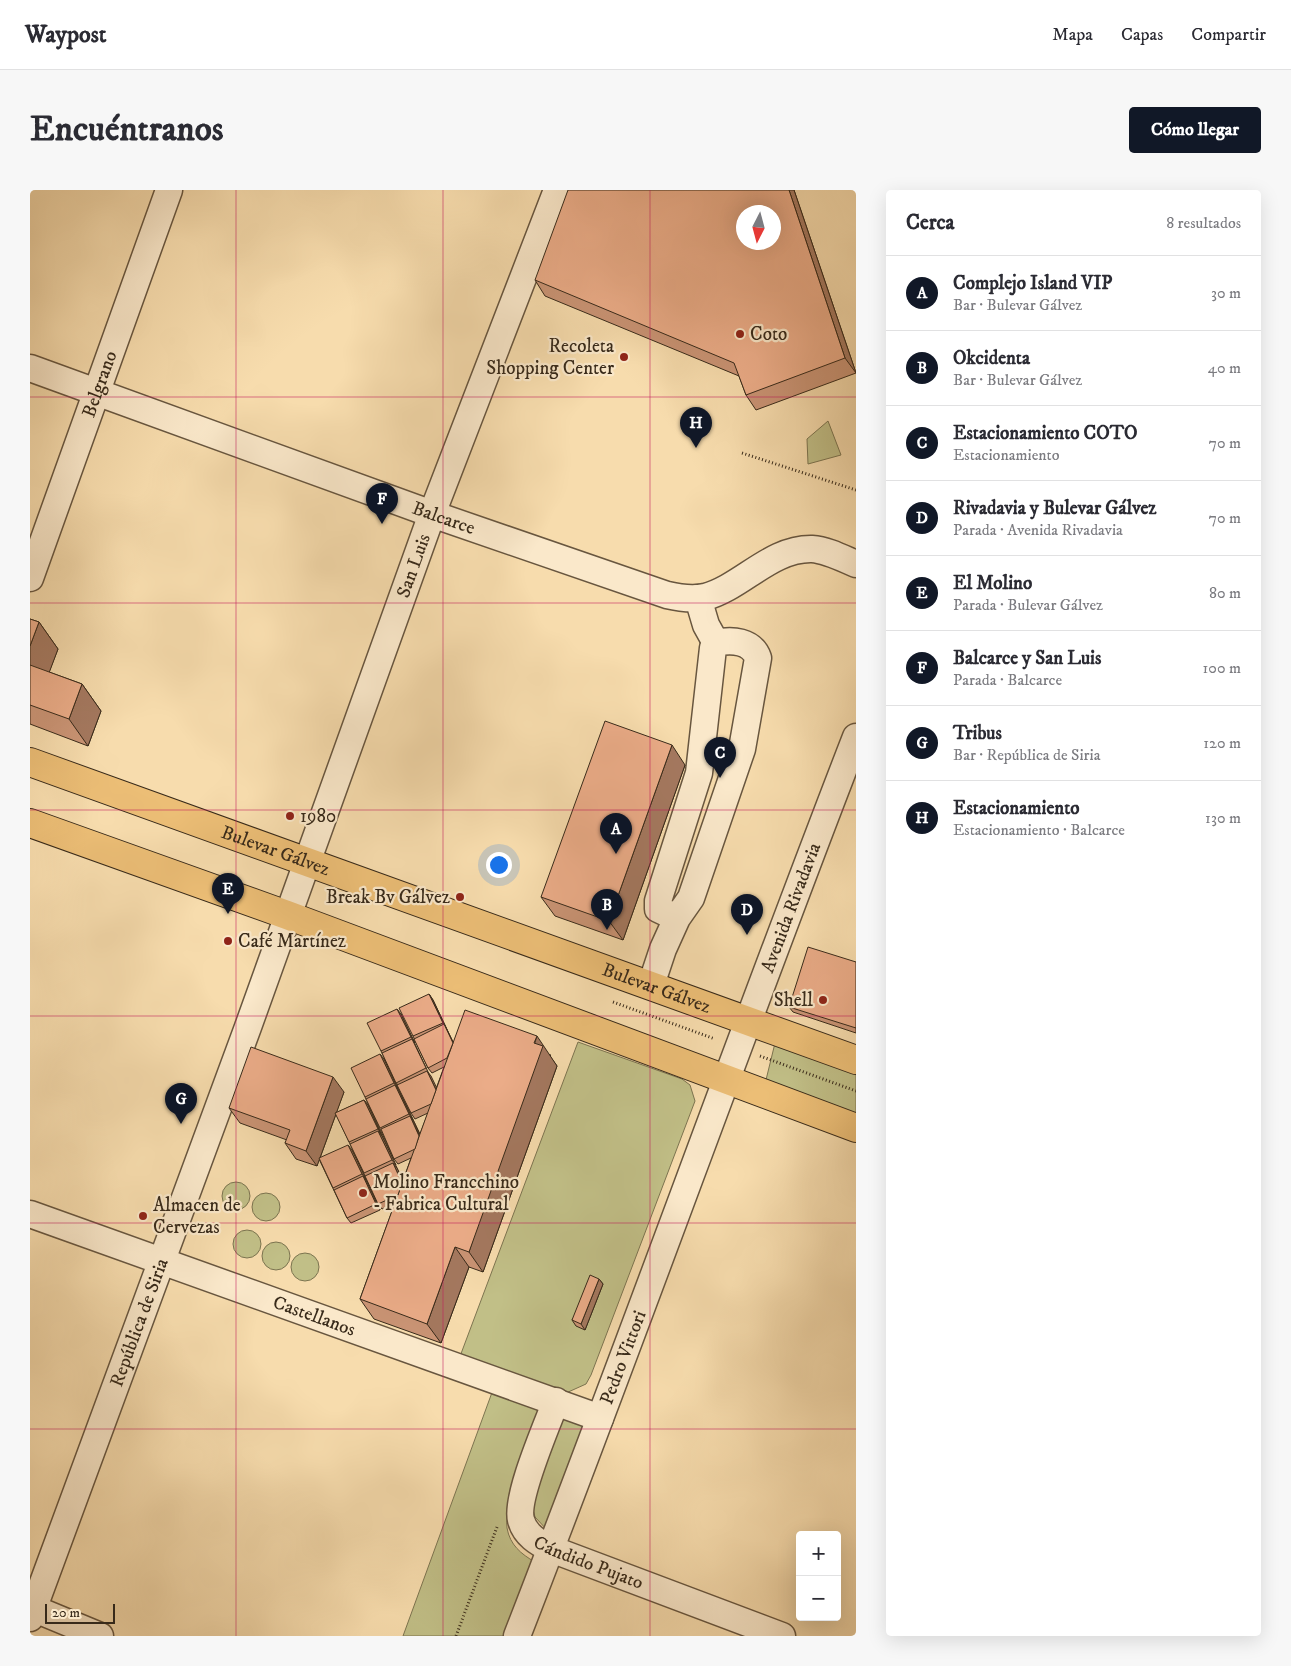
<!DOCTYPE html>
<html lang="es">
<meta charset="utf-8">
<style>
:root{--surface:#fff;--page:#f7f7f7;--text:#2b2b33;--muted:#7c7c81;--line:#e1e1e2;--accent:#111827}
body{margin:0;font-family:"IM FELL DW Pica",serif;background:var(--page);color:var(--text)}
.controls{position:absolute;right:15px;bottom:15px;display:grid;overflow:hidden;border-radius:5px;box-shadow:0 5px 20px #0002}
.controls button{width:45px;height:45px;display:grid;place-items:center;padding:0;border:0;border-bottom:1px solid var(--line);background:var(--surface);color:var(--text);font:25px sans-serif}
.compass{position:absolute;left:706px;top:15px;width:45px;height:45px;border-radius:50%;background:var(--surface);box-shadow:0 5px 20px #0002;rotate:186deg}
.scale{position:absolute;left:15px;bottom:12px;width:70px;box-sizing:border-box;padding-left:5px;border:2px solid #382a1a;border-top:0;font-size:14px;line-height:18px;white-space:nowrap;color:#382a1a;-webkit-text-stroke:4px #fae8ca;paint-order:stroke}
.you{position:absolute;left:468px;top:674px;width:18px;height:18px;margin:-12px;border:4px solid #fff;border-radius:50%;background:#1a73e8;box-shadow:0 0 0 8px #1a73e833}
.badge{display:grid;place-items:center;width:32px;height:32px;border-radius:50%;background:var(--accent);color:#fff;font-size:16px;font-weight:700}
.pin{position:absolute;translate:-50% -41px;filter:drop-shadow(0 1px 2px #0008)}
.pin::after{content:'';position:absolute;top:26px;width:18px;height:15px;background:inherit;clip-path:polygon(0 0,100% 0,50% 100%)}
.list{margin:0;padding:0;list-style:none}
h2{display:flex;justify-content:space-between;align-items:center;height:65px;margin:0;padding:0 20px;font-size:21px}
h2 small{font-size:16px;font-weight:400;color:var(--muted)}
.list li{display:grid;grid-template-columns:32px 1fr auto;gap:15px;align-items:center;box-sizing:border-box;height:75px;padding:0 20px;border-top:1px solid var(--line)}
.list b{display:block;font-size:19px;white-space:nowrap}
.list p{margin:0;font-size:16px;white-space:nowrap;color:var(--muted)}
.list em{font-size:16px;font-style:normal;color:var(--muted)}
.map{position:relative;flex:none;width:826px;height:1446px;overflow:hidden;border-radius:5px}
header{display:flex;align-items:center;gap:30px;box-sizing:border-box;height:70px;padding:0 25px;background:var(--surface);border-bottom:1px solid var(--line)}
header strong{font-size:24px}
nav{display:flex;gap:28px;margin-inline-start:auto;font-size:18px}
.intro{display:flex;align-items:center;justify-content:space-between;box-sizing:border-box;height:120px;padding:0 30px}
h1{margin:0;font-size:35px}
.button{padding:12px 22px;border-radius:5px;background:var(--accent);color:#fff;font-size:18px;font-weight:700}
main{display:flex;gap:30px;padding:0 30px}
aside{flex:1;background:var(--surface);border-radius:5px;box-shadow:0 5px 20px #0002}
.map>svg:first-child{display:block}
</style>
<header>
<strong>Waypost</strong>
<nav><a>Mapa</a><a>Capas</a><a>Compartir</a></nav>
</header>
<div class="intro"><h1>Encuéntranos</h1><a class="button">Cómo llegar</a></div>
<main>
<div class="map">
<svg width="826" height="1446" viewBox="0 0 826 1446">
<rect width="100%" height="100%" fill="#f7dcad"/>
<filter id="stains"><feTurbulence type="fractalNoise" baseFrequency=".004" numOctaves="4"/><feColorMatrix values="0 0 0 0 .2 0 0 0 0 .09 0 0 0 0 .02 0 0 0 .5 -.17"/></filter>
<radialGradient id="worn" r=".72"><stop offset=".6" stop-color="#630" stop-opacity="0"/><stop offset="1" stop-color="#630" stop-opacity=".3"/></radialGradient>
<g fill="#c1bf87" stroke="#7c7450">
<path d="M798 231 811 265 778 274 777 249Z"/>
<path d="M548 852 652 889 660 895 665 911 561 1185 556 1194 536 1203 429 1169Z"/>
<path d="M745 853 826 883V927L735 894Z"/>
<circle cx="206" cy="1006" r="14"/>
<circle cx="236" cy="1017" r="14"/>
<circle cx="217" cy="1054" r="14"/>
<circle cx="246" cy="1066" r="14"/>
<circle cx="275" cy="1077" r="14"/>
<path d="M464 1197 515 1216C506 1242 473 1313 477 1338 480 1355 491 1364 505 1372L476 1446H373Z"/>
<path d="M530 1221 559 1232 518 1341 505 1327 502 1316Z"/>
</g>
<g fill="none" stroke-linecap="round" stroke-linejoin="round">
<defs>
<g id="minor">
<path id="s1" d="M0 178 402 324 637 405C650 408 662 410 675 407 712 397 741 358 782 359 797 360 812 368 826 374"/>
<path id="s2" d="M0 388 139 0"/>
<path d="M668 408 676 435 686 453"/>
<path d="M621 795 633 759 647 728 661 708 712 559 728 468C722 451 702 449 686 453L683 458 669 583 628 711V719L647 728"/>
<path id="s3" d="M0 1024 570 1228"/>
<path id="s4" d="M526 1211C517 1235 485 1308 491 1330 495 1345 508 1353 521 1359L752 1446"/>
<path d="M0 1417 70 1446"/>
<path id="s5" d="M0 1428 218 837 402 324 527 0"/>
<path id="s6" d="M487 1446C603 1148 710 846 826 547"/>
</g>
<g id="major">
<path id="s7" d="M0 572 826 870"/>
<path d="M0 633 257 725 826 938"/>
</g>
</defs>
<use href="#minor" stroke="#68563f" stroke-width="29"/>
<use href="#major" stroke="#382a1a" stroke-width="30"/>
<g stroke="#382a1a" stroke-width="3" stroke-dasharray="1 2.5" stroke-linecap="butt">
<path d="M712 263 826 300"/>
<path d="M583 812 685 849"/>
<path d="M730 866 826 901"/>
<path d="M426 1446 467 1337"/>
</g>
<use href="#minor" stroke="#fae8ca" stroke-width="26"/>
<use href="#major" stroke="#ecbe76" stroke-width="28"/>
</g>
<g fill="#ca9475" stroke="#382a1a">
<path d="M764 0 826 183 726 220 716 205 709 186 515 106 505 90Z"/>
<path d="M0 429 9 432 28 459 19 482 52 494 71 521 58 556 0 534Z"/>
<path d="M655 575 593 750 525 726 511 707Z"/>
<path d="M826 772V843L763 822 759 817Z"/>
<path d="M399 804 403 810 423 852 521 865 520 866 527 876 453 1082 439 1077 411 1153 344 1129 330 1109 365 1013 352 1019 348 1014 306 924 290 968 322 960 350 1020 321 1033 317 1028 289 969 287 976 266 969 255 953 257 950 210 933 199 918 314 902 306 923 334 910 338 915 373 991 381 968 368 974 364 969 335 907 354 869 390 944 398 923 385 929 381 923 351 861 371 824 406 899 414 877 402 883 398 878 383 846Z"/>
<path d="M569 1089 573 1094 555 1140 546 1136 542 1130Z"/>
</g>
<g fill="#a4785f" stroke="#382a1a">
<path d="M759 0H764L826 183 815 168Z"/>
<path d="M9 432 28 459 13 499 0 481V456Z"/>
<path d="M52 494 71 521 58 556 39 529Z"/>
<path d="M642 555 655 575 593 750 579 731Z"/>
<path d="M399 804 403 810 431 869 428 864Z"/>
<path d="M367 819 371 824 385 853 381 847Z"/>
<path d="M507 846 527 876 453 1082 439 1062Z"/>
<path d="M350 864 354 869 368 899 364 893Z"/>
<path d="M397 881 401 886 415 915 411 910Z"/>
<path d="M303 887 314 902 287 976 276 961Z"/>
<path d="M365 895 369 901 383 930 379 924Z"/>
<path d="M334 910 338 915 351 944 348 939Z"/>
<path d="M380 926 384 932 397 960 394 955Z"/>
<path d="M348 941 352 946 366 975 362 970Z"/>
<path d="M318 955 322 960 336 989 332 984Z"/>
<path d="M363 973 367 978 380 1006 376 1001Z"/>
<path d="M333 986 337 992 350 1020 346 1014Z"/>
<path d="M425 1057 439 1077 411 1153 397 1134Z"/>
<path d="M569 1089 573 1094 555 1140 551 1134Z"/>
</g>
<g fill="#ebac88" stroke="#382a1a" fill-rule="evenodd">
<path d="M538 0H759L815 168 716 205 704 173 505 90ZM714 22H744V52H714Z"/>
<path d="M0 429 9 432 0 456Z"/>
<path d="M0 475 52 494 39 529 0 515Z"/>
<path d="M575 531 642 555 579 731 511 707Z"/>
<path d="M778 757 826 772V838L759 817Z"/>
<path d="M399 804 413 833 383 846 369 818Z"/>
<path d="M367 819 381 847 351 861 337 833Z"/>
<path d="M435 820 507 846 504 853 513 856 439 1062 425 1057 397 1134 330 1109Z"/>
<path d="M414 834 423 853 417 868 398 878 384 849Z"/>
<path d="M382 849 396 878 366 893 352 863Z"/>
<path d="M221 857 303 887 276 961 255 953 260 940 199 918Z"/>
<path d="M350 864 364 893 335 907 321 878Z"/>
<path d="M397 881 406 900 401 914 381 923 367 895Z"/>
<path d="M365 895 379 924 350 938 336 909Z"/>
<path d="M334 910 348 939 319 952 305 923Z"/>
<path d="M380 926 389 946 385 959 364 969 351 939Z"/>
<path d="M348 941 362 970 334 983 320 954Z"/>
<path d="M318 955 332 984 303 998 289 968Z"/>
<path d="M363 973 372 993 368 1005 348 1014 335 986Z"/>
<path d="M333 986 346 1014 317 1028 304 1000Z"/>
<path d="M560 1085 569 1089 551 1134 542 1130Z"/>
</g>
<path fill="none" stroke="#c2185b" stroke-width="1" stroke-opacity="0.55" d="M206 0V1446M413 0V1446M620 0V1446M0 207H826M0 413H826M0 620H826M0 826H826M0 1033H826M0 1239H826"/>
<g fill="#8f2418" stroke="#fae8ca" stroke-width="2">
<circle cx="710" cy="144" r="5"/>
<circle cx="594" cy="167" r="5"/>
<circle cx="260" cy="626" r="5"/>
<circle cx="430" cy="707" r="5"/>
<circle cx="198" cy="751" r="5"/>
<circle cx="793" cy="810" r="5"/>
<circle cx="333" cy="1003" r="5"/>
<circle cx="113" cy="1026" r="5"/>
</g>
<g text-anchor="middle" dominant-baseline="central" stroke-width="4.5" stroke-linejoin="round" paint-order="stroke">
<g font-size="19" fill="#382a1a" stroke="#fae8ca" text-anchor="start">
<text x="720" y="144">Coto</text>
<text x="584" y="156" text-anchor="end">Recoleta<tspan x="584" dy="22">Shopping Center</tspan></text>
<text x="270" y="626">1980</text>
<text x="420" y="707" text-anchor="end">Break Bv Gálvez</text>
<text x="208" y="751">Café Martínez</text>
<text x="783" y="810" text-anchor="end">Shell</text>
<text x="343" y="992">Molino Francchino<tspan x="343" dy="22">- Fabrica Cultural</tspan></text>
<text x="123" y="1015">Almacen de<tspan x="123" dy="22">Cervezas</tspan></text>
</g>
<g font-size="19" fill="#382a1a" stroke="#fae8ca">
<text stroke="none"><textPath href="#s2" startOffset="206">Belgrano</textPath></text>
<text stroke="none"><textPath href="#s1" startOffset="440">Balcarce</textPath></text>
<text stroke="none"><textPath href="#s5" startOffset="1120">San Luis</textPath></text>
<text stroke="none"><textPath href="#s7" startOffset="261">Bulevar Gálvez</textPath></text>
<text stroke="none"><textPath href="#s6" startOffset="778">Avenida Rivadavia</textPath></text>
<text stroke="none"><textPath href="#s7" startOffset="666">Bulevar Gálvez</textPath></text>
<text stroke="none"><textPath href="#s3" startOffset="302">Castellanos</textPath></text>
<text stroke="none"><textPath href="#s5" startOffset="315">República de Siria</textPath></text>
<text stroke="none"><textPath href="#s6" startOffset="298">Pedro Vittori</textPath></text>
<text stroke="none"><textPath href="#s4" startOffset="208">Cándido Pujato</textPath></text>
</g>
</g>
<rect width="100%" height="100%" filter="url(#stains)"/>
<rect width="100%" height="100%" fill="url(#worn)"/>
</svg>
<div class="controls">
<button>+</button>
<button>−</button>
</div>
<svg class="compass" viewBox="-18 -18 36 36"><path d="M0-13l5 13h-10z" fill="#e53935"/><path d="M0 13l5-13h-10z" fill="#7c7c81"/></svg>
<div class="scale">20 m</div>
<div class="you"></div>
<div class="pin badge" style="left:586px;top:664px">A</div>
<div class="pin badge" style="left:577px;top:740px">B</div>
<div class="pin badge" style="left:690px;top:588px">C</div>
<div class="pin badge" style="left:717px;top:745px">D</div>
<div class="pin badge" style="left:198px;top:724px">E</div>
<div class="pin badge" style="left:352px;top:334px">F</div>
<div class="pin badge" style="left:151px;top:934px">G</div>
<div class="pin badge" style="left:666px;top:258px">H</div>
</div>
<aside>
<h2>Cerca<small>8 resultados</small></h2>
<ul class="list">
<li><span class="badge">A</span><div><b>Complejo Island VIP</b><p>Bar · Bulevar Gálvez</p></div><em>30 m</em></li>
<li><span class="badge">B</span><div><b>Okcidenta</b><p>Bar · Bulevar Gálvez</p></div><em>40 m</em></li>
<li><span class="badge">C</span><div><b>Estacionamiento COTO</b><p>Estacionamiento</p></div><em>70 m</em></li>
<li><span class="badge">D</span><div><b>Rivadavia y Bulevar Gálvez</b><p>Parada · Avenida Rivadavia</p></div><em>70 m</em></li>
<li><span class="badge">E</span><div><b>El Molino</b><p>Parada · Bulevar Gálvez</p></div><em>80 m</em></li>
<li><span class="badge">F</span><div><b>Balcarce y San Luis</b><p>Parada · Balcarce</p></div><em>100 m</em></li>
<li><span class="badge">G</span><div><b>Tribus</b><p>Bar · República de Siria</p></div><em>120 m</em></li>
<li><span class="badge">H</span><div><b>Estacionamiento</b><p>Estacionamiento · Balcarce</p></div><em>130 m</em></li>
</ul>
</aside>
</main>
